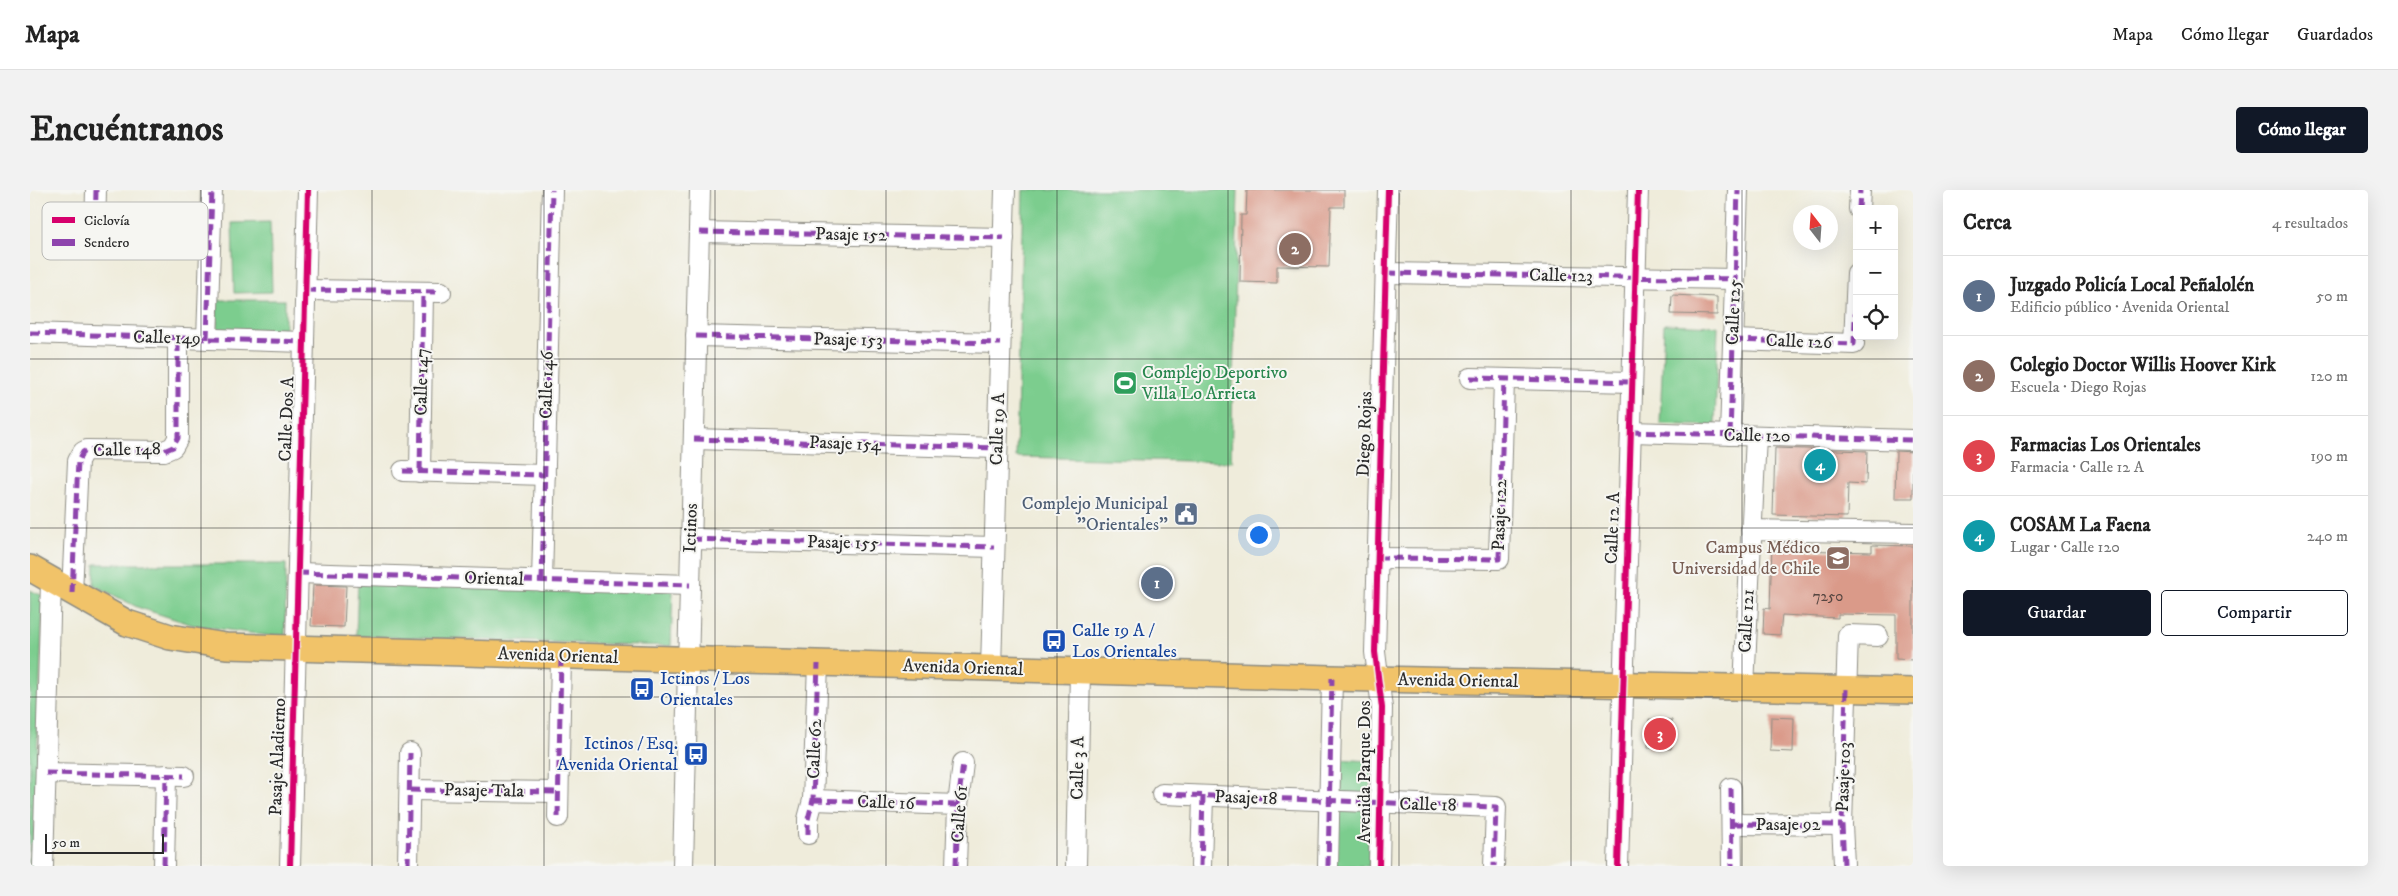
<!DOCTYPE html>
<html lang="es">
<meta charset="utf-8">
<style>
:root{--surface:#fff;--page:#f2f2f2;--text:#222;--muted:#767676;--line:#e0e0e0;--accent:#111827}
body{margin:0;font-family:"IM FELL DW Pica",serif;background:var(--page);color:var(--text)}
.controls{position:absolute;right:15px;top:15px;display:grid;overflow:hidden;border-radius:5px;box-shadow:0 5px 20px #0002}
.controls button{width:45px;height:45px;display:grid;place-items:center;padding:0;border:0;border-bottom:1px solid var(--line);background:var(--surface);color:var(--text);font:25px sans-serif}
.compass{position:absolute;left:1763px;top:15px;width:45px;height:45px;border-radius:50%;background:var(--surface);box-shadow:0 5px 20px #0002;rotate:343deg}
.scale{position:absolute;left:15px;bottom:12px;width:119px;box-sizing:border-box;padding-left:5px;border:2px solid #2b2b2b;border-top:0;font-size:14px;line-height:18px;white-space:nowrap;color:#2b2b2b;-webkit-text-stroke:4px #f6f6f2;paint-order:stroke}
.you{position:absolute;left:1228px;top:344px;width:18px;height:18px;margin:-12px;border:4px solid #fff;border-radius:50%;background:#1a73e8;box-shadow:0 0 0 8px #1a73e833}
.badge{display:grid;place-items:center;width:32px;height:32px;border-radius:50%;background:var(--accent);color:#fff;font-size:16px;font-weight:700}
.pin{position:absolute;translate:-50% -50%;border:2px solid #fff;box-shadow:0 1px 5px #0006}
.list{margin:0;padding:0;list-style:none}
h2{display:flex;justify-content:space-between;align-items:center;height:65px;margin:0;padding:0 20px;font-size:21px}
h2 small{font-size:16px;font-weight:400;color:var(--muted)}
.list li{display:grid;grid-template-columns:32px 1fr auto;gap:15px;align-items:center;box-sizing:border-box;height:80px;padding:0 20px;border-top:1px solid var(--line)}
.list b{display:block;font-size:19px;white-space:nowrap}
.list p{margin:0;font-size:16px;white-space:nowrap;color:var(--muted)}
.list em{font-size:16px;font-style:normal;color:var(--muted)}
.actions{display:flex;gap:10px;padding:15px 20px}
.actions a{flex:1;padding:11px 0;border:1px solid var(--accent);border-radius:5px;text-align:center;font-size:18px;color:var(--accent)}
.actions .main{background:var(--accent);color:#fff}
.icon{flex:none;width:28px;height:28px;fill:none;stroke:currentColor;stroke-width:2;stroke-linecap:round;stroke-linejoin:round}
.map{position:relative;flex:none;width:1883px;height:676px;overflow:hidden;border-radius:5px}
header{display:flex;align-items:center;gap:30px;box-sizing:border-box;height:70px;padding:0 25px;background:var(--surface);border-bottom:1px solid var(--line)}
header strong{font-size:24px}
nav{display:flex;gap:28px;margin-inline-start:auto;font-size:18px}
.intro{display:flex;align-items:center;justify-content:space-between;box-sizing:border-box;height:120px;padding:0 30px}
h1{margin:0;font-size:35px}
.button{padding:12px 22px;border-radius:5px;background:var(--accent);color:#fff;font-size:18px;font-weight:700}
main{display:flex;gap:30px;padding:0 30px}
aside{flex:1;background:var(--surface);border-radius:5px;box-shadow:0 5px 20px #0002}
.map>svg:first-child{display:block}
</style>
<header>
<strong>Mapa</strong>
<nav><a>Mapa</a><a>Cómo llegar</a><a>Guardados</a></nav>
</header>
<div class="intro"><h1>Encuéntranos</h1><a class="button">Cómo llegar</a></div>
<main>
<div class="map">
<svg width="1883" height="676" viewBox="0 0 1883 676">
<rect width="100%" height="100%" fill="#f6f6f2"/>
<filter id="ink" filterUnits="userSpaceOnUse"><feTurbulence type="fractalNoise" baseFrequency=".02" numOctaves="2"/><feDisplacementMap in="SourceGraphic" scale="10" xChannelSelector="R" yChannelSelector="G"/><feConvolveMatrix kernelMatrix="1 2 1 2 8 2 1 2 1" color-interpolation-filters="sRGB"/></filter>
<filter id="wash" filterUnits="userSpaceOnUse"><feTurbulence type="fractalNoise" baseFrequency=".0096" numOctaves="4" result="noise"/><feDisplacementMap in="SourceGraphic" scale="20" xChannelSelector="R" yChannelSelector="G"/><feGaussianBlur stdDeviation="1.12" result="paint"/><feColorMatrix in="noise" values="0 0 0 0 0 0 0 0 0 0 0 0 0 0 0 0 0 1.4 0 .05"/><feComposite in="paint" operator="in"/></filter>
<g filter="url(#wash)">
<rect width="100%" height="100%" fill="#efecdb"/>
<g fill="#7ccd8e" stroke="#547c5c">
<path d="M993 0H1208L1201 272 986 267Z"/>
<path d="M240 32 242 102 204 103 202 33Z"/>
<rect x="187" y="110" width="68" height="30"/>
<path d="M1634 134 1688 136 1685 236 1630 234Z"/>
<path d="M65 374H256L255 448 163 435 107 417 64 395Z"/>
<path d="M328 390 643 400 641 456 326 446Z"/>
<path d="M0 400 13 406 3 676H0Z"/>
<path d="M1306 569 1341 571 1339 676H1303Z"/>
</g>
<g id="blocks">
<g fill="#da9a89">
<path d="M1217 0H1314V17H1301L1299 77 1247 76V93L1210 92 1211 25H1216Z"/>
<path d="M1642 105 1687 107V125L1641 124Z"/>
<path d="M1745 258 1837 261 1836 294 1818 293 1817 327 1743 325Z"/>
<path d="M1866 261 1883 262V308H1865Z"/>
<path d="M1742 352 1767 353V360L1842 362V355L1883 356V470L1866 469V425L1808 424V428L1752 425 1750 445 1733 444 1734 418 1740 419Z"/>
<path d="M283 395 316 396 314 437 281 436Z"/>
<path d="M1741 527 1764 528 1763 562 1740 561Z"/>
<path d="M1619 529 1642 530 1641 559 1618 558Z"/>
</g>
</g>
</g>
<g filter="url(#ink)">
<use href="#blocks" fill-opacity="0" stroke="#8d8c83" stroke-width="1"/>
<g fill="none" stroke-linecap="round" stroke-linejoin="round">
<defs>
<g id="minor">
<path d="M66 0 65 43 180 46"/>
<path d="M1829 19 1830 0"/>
<path d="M669 42 974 48"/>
<path d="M1357 83 1705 89"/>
<path d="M276 100 411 102"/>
<path d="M0 143 274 152"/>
<path d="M666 146 970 153"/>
<path d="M177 149 182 0"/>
<path d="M1703 150 1824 154 1827 83"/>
<path d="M1440 188 1602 192"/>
<path d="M1601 242 1883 250"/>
<path d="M1700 245 1708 0"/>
<path d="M664 249 967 258"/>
<path d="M373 281 515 285"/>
<path d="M390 282 393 102"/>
<path d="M1721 340 1883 343"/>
<path d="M661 349 964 357"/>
<path d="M1347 368 1469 369 1474 189"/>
<path d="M268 383 660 395"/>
<path d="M512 391 522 0"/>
<path d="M42 403 48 271 53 262 57 260 134 261 143 257 148 248V149"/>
<path d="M961 478 975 0"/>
<path d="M1714 497 1726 246"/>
<path d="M16 583 154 586"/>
<path d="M1701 598 1702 676"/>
<path d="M380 600 528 602"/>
<path d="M1132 604 1466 617 1464 676"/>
<path d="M783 610 928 615"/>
<path d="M528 627 531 466"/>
<path d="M1703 634 1812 635"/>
<path d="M778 644V629L783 610 788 474"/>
<path d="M1814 674 1812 635 1818 445 1848 446"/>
<path d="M13 676 21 391"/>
<path d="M134 676 136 585"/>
<path d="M260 676 278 0"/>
<path d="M378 676 380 563"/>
<path d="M653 676 670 0"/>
<path d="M926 676 928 615 933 573"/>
<path d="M1046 676 1050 481"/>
<path d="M1171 676 1173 606"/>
<path d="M1298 676 1302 488"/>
<path d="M1349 676 1352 518 1345 462 1358 0"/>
<path d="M1588 676 1608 0"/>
</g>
<path id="major" d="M0 378 97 433 140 447 196 456 1302 488 1883 501"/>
</defs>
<use href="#minor" stroke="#8d8c83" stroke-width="22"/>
<use href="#major" stroke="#8d8c83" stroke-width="28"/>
<use href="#minor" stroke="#fff" stroke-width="20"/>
<use href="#major" stroke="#f1c369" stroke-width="25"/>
<g stroke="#8e44ad" stroke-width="5" stroke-dasharray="10 5" stroke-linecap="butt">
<path d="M66 0 65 43 180 46"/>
<path d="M1829 19 1830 0"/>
<path d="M669 42 974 48"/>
<path d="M1357 83 1705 89"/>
<path d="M276 100 411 102"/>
<path d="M0 143 274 152"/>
<path d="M666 146 970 153"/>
<path d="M177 149 182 0"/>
<path d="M1703 150 1824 154 1827 83"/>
<path d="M1440 188 1602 192"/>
<path d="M1601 242 1883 250"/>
<path d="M1700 245 1708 0"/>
<path d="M664 249 967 258"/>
<path d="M373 281 515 285"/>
<path d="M390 282 393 102"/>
<path d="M661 349 964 357"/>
<path d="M1347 368 1469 369 1474 189"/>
<path d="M268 383 660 395"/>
<path d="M512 391 522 0"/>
<path d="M42 403 48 271 53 262 57 260 134 261 143 257 148 248V149"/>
<path d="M16 583 154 586"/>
<path d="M1701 598 1702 676"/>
<path d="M380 600 528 602"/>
<path d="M1132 604 1466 617 1464 676"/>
<path d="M783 610 928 615"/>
<path d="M528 627 531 466"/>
<path d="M1703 634 1812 635"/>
<path d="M778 644V629L783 610 788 474"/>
<path d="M1814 674 1812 635 1816 499"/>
<path d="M134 676 136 585"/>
<path d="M378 676 380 563"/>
<path d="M926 676 928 615 933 573"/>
<path d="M1171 676 1173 606"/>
<path d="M1298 676 1302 488"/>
</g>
<defs>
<g id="cycleway">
<path d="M260 676 278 0"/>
<path d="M1349 676 1352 518 1345 462 1358 0"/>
<path d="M1588 676 1608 0"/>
</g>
</defs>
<use href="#cycleway" stroke="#f6f6f2" stroke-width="9"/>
<use href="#cycleway" stroke="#d6006c" stroke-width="6"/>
</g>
</g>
<path fill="none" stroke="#2b2b2b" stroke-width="1" stroke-opacity="0.55" d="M171 0V676M342 0V676M514 0V676M685 0V676M856 0V676M1027 0V676M1198 0V676M1369 0V676M1541 0V676M1712 0V676M0 169H1883M0 338H1883M0 507H1883"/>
<defs>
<symbol id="stadium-square" viewBox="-11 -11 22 22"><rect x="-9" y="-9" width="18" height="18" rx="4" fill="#2e9e5b" stroke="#f6f6f2"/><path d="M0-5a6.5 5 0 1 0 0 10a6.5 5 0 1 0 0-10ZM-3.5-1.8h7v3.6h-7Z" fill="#fff"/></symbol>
<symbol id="civic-square" viewBox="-11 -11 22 22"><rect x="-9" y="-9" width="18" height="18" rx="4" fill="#5c6f8a" stroke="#f6f6f2"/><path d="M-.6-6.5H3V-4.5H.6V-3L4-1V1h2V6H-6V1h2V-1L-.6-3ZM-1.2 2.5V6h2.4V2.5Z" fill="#fff"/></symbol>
<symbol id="university-square" viewBox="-11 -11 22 22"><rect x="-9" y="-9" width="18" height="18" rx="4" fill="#8d6e63" stroke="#f6f6f2"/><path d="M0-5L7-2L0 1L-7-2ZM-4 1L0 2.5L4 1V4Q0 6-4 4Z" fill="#fff"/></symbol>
<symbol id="bus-square" viewBox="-11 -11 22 22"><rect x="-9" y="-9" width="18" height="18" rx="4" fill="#1a4fb4" stroke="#f6f6f2"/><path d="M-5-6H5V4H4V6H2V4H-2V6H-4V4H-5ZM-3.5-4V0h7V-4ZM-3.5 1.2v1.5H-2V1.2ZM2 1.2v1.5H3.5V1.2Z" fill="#fff"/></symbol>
</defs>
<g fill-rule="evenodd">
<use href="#stadium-square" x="1081" y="179" width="28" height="28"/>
<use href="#civic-square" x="1142" y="310" width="28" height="28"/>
<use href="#university-square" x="1794" y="354" width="28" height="28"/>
<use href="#bus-square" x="1010" y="437" width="28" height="28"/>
<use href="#bus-square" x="598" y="485" width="28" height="28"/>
<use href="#bus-square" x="652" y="550" width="28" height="28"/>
</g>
<g text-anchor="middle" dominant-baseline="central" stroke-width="4" stroke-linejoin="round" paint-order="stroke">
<g font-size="15" fill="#574742">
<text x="1798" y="406">7250</text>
</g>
<g font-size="18" fill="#2b2b2b" stroke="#f6f6f2">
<text transform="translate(821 45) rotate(1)">Pasaje 152</text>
<text transform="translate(1531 86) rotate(1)">Calle 123</text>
<text transform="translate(1704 122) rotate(-88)">Calle 125</text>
<text transform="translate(137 148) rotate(1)">Calle 149</text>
<text transform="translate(818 150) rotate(1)">Pasaje 153</text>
<text transform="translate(1769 152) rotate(2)">Calle 126</text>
<text transform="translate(392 192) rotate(-89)">Calle 147</text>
<text transform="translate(517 195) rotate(-89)">Calle 146</text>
<text transform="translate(257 229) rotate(-88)">Calle Dos A</text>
<text transform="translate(968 239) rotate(-88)">Calle 19 A</text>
<text transform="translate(1335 244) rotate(-88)">Diego Rojas</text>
<text transform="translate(1727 246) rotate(1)">Calle 120</text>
<text transform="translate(815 254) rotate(2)">Pasaje 154</text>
<text transform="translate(97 260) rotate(-2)">Calle 148</text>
<text transform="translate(1470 325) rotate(-88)">Pasaje 122</text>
<text transform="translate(661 338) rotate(-88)">Ictinos</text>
<text transform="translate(1583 338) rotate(-88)">Calle 12 A</text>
<text transform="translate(813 353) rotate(1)">Pasaje 155</text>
<text transform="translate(464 389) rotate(2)">Oriental</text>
<text transform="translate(1717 431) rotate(-87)">Calle 121</text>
<text transform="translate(528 466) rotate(2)">Avenida Oriental</text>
<text transform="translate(933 478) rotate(2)">Avenida Oriental</text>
<text transform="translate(1428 491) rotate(1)">Avenida Oriental</text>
<text transform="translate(785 559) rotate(-88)">Calle 62</text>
<text transform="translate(248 567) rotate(-88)">Pasaje Aladierno</text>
<text transform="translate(1048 578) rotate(-89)">Calle 3 A</text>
<text transform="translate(1335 582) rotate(-90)">Avenida Parque Dos</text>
<text transform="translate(1814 587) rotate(-88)">Pasaje 103</text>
<text transform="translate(454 601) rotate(1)">Pasaje Tala</text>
<text transform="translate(1216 608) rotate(2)">Pasaje 18</text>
<text transform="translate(856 613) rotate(2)">Calle 16</text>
<text transform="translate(1398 615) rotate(1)">Calle 18</text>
<text transform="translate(930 624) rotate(-86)">Calle 61</text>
<text x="1758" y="635">Pasaje 92</text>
</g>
<g font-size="18" fill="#27864d" stroke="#f6f6f2" text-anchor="start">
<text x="1112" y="183">Complejo Deportivo<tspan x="1112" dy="21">Villa Lo Arrieta</tspan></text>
</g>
<g font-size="18" fill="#4e5e75" stroke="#f6f6f2" text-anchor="end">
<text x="1138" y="314">Complejo Municipal<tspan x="1138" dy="21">"Orientales"</tspan></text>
</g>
<g font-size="18" fill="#785e54" stroke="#f6f6f2" text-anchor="end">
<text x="1790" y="358">Campus Médico<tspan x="1790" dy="21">Universidad de Chile</tspan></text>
</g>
<g font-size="18" fill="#164399" stroke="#f6f6f2" text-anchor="start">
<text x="1042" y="441">Calle 19 A /<tspan x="1042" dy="21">Los Orientales</tspan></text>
<text x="630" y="489">Ictinos / Los<tspan x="630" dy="21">Orientales</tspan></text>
<text x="648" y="554" text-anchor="end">Ictinos / Esq.<tspan x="648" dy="21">Avenida Oriental</tspan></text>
</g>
</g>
<rect x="12" y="12" width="166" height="58" rx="8" fill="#f6f6f2" stroke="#b9b9b6" stroke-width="1"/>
<rect x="22" y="27" width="23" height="6" fill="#d6006c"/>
<rect x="22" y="49" width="23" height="7" fill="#8e44ad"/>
<g font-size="14" fill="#2b2b2b">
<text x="54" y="35">Ciclovía</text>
<text x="54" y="57">Sendero</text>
</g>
</svg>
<div class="controls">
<button>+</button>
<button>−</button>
<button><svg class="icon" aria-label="locate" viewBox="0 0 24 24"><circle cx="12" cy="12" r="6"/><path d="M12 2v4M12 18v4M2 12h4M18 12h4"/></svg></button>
</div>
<svg class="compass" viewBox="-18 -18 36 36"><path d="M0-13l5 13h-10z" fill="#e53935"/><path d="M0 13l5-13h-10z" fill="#767676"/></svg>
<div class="scale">50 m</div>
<div class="you"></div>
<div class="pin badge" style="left:1127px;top:393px;background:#5c6f8a">1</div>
<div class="pin badge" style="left:1265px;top:59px;background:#8d6e63">2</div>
<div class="pin badge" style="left:1630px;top:544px;background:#e0444e">3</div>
<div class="pin badge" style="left:1790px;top:275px;background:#0f9aa8">4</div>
</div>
<aside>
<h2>Cerca<small>4 resultados</small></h2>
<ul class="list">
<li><span class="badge" style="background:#5c6f8a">1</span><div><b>Juzgado Policía Local Peñalolén</b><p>Edificio público · Avenida Oriental</p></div><em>50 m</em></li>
<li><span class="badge" style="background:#8d6e63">2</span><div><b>Colegio Doctor Willis Hoover Kirk</b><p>Escuela · Diego Rojas</p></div><em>120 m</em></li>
<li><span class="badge" style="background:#e0444e">3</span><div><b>Farmacias Los Orientales</b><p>Farmacia · Calle 12 A</p></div><em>190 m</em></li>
<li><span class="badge" style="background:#0f9aa8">4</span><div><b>COSAM La Faena</b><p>Lugar · Calle 120</p></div><em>240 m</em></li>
</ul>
<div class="actions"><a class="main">Guardar</a><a>Compartir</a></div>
</aside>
</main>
